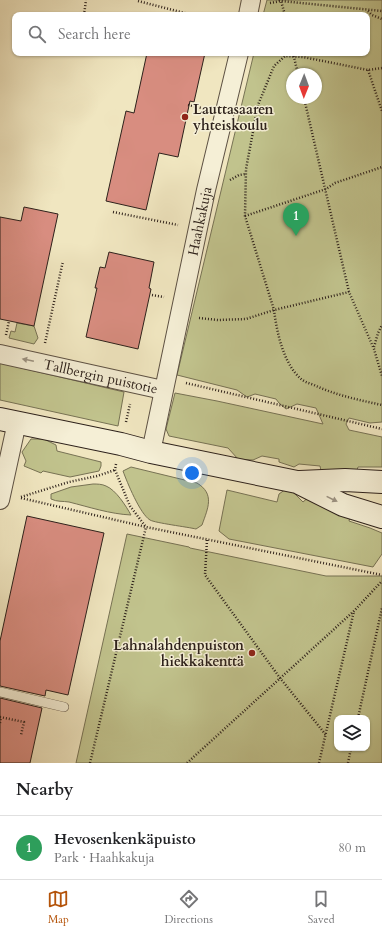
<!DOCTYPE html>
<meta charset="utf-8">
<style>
:root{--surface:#fff;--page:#f2f2f2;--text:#202124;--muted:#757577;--line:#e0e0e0;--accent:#b45309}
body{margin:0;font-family:Cardo,serif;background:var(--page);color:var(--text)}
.controls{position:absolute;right:12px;bottom:12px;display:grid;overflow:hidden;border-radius:8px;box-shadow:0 1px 3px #0004}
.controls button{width:36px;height:36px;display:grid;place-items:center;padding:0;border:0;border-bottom:1px solid var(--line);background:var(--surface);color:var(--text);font:20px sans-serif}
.compass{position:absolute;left:286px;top:68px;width:36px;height:36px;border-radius:50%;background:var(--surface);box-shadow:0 1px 3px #0004;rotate:181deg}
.you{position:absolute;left:192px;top:473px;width:14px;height:14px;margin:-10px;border:3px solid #fff;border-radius:50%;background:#1a73e8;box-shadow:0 0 0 6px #1a73e833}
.badge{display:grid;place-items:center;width:26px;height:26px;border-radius:50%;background:var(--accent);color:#fff;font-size:13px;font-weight:700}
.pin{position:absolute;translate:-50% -33px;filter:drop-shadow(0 1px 2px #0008)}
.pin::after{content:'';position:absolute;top:21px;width:14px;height:12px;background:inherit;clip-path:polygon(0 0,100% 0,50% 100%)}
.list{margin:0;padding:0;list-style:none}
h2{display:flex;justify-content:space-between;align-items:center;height:52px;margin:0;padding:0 16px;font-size:17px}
h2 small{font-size:13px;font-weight:400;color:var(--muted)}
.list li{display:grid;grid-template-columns:26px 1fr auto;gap:12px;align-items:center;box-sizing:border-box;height:64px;padding:0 16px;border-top:1px solid var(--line)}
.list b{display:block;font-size:15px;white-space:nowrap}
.list p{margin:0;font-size:13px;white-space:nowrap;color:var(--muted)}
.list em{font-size:13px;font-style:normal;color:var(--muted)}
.icon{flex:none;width:22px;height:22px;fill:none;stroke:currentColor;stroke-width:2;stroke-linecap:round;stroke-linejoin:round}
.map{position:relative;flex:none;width:382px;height:763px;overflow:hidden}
.search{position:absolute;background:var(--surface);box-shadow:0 1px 3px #0004;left:12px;right:12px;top:12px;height:44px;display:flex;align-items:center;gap:10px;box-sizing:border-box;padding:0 14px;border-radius:8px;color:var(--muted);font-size:15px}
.sheet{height:116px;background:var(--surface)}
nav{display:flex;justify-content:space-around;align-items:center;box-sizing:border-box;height:56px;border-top:1px solid var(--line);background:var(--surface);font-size:11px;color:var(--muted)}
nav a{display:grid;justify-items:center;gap:2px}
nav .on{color:var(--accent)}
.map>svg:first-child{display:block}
</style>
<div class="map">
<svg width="382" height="763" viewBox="0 0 382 763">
<rect width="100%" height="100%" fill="#f0e6c0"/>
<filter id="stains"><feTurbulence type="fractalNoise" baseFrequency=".005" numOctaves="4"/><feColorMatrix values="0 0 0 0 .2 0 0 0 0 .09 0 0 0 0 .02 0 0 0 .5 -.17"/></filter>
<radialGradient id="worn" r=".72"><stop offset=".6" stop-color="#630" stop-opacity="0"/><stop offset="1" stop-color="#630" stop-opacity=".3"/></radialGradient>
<g fill="#c1c38d" stroke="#777254" fill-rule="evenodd">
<path d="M267 0H382V422L370 423 349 418 346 424 349 430 382 437V467H358L355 476 341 486 350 517 349 521 370 528 382 533V554L373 567 229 539 219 531 227 490 277 502 279 494 286 489 293 492 303 502 324 484 320 466 299 464 294 467 279 462V459L262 456 253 460 238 459 228 448 169 436 166 429 175 393 217 401 323 424 316 408 297 404 286 409 279 403 276 399 255 394 247 397 237 390 177 375 254 53H367V15H263ZM292 74H316V98H292Z"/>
<path d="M17 323 34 326 38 338 34 344 9 338 11 331 15 332Z"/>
<path d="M0 363 124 392 118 426 0 400Z"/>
<path d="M31 439H44L56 445 57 451 101 462V466L99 471 70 477 43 471 41 473 24 466 26 461 22 452Z"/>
<path d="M131 467 197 483C215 494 208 508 202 525L196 529C188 527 155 523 150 520 140 514 127 482 123 471Z"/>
<path d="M93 484C97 484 102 484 106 486 116 490 126 506 131 515 110 514 89 507 69 502 63 501 57 502 51 499V494L71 487Z"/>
<path d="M127 534 189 547 190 548 326 576H382V763H76ZM337 718H367V748H337Z"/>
</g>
<g fill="#d88d80" stroke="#2d211b">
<path d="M147 53H205L194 102 190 101 178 157 159 153 146 210 106 201 126 111 134 113Z"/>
<path d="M24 207 58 214 34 326 0 319V217L21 221Z"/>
<path d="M109 252 154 262 149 288 151 289 138 349 86 337 97 288H95L100 267 105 268Z"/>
<path d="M27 516 104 533 68 695 46 690 45 696 0 686V641Z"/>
<path d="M0 698 42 708 30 763H0Z"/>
</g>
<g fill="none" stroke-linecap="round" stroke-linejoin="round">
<defs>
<path id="lane" d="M0 692 64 707"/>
<g id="street">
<path d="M248 15 251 0"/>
<path id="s1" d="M0 354 163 390"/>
<path id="s2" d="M151 452 206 190 239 53"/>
<path d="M0 500 17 422"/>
</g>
<g id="secondary">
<path d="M0 419 121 444 151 452 297 482 343 505 382 517"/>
<path d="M300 482 345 480 382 482"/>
</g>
</defs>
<use href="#lane" stroke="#5e5244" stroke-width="10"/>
<use href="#street" stroke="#5e5244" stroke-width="20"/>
<use href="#secondary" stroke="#2d211b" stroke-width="24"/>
<g stroke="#2d211b" stroke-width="2.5" stroke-dasharray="1 2" stroke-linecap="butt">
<path d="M279 0 281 1 382 11"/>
<path d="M138 1 192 15"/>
<path d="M270 3 281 1 285 15"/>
<path d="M368 11 372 15 382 19"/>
<path d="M84 15 86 0"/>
<path d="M293 53 298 74"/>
<path d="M382 68 368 70 303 57 285 56 274 66 258 105 246 169 245 216 274 310C277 333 283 362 300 378 304 382 309 383 314 385 335 395 359 400 382 405"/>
<path d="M368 70 382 111"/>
<path d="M304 98 349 292 374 349 382 376"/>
<path d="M188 105 206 109"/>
<path d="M230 180 239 175 246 174"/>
<path d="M113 212 178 225"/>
<path d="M245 216 326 189 335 183 382 167"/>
<path d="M152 295 164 297"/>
<path d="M199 318 218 320 246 319 274 310 349 292"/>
<path d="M6 335 9 321"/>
<path d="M45 343 63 261"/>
<path d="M374 347 378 333 382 325"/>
<path d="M186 383 382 429"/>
<path d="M126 422 130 404"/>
<path d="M116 464 115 470 130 506 146 527"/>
<path d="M21 497 69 482 97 476 115 470"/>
<path d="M21 498 146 527 382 575"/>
<path d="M207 540 205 575 280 678 326 735"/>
<path d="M0 717 24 722 21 735"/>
<path d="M358 718 382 608"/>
<path d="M0 723 1 717"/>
<path d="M90 763 146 527"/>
<path d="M187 763 354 611 382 581"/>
<path d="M319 763 354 611"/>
<path d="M348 763 351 748"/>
</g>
<use href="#lane" stroke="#f5efd6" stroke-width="9"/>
<use href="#street" stroke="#f5efd6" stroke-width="18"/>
<use href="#secondary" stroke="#f5efd6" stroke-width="22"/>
</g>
<defs><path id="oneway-solid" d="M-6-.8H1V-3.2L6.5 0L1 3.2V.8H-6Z"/></defs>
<g fill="#9b9282">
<use href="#oneway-solid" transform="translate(28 360) rotate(-168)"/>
<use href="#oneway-solid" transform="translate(332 499) rotate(26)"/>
</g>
<g fill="#8f2418" stroke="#f5efd6" stroke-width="1.5">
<circle cx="185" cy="117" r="4"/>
<circle cx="252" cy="653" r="4"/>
</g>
<g text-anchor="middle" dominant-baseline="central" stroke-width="3" stroke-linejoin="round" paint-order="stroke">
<g font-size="14" font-weight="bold" fill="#2d211b" stroke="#f5efd6" text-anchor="start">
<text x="193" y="109">Lauttasaaren<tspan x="193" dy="16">yhteiskoulu</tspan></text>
<text x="244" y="645" text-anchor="end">Lahnalahdenpuiston<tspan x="244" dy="16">hiekkakenttä</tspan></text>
</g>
<g font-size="14" fill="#2d211b" stroke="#f5efd6">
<text stroke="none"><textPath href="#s2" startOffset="236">Haahkakuja</textPath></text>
<text stroke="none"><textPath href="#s1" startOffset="103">Tallbergin puistotie</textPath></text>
</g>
</g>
<rect width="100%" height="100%" filter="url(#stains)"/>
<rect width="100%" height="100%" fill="url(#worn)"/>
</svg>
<div class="controls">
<button><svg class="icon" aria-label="layers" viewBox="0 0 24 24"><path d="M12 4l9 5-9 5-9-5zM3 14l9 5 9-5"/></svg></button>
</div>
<svg class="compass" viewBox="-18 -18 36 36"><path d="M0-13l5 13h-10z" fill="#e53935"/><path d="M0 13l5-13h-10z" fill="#757577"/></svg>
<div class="you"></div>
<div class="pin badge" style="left:296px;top:236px;background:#2e9e5b">1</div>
<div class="search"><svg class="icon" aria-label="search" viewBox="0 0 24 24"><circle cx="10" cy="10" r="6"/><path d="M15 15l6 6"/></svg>Search here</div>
</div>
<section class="sheet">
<h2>Nearby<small></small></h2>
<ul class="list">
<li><span class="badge" style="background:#2e9e5b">1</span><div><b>Hevosenkenkäpuisto</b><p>Park · Haahkakuja</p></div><em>80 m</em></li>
</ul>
</section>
<nav>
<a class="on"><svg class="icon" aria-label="map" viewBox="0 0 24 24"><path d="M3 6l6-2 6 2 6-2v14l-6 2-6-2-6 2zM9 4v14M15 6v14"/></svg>Map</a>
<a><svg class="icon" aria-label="directions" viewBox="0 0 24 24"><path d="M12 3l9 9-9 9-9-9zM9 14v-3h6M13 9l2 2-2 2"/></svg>Directions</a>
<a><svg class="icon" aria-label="saved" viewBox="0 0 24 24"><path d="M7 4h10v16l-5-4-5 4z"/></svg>Saved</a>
</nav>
